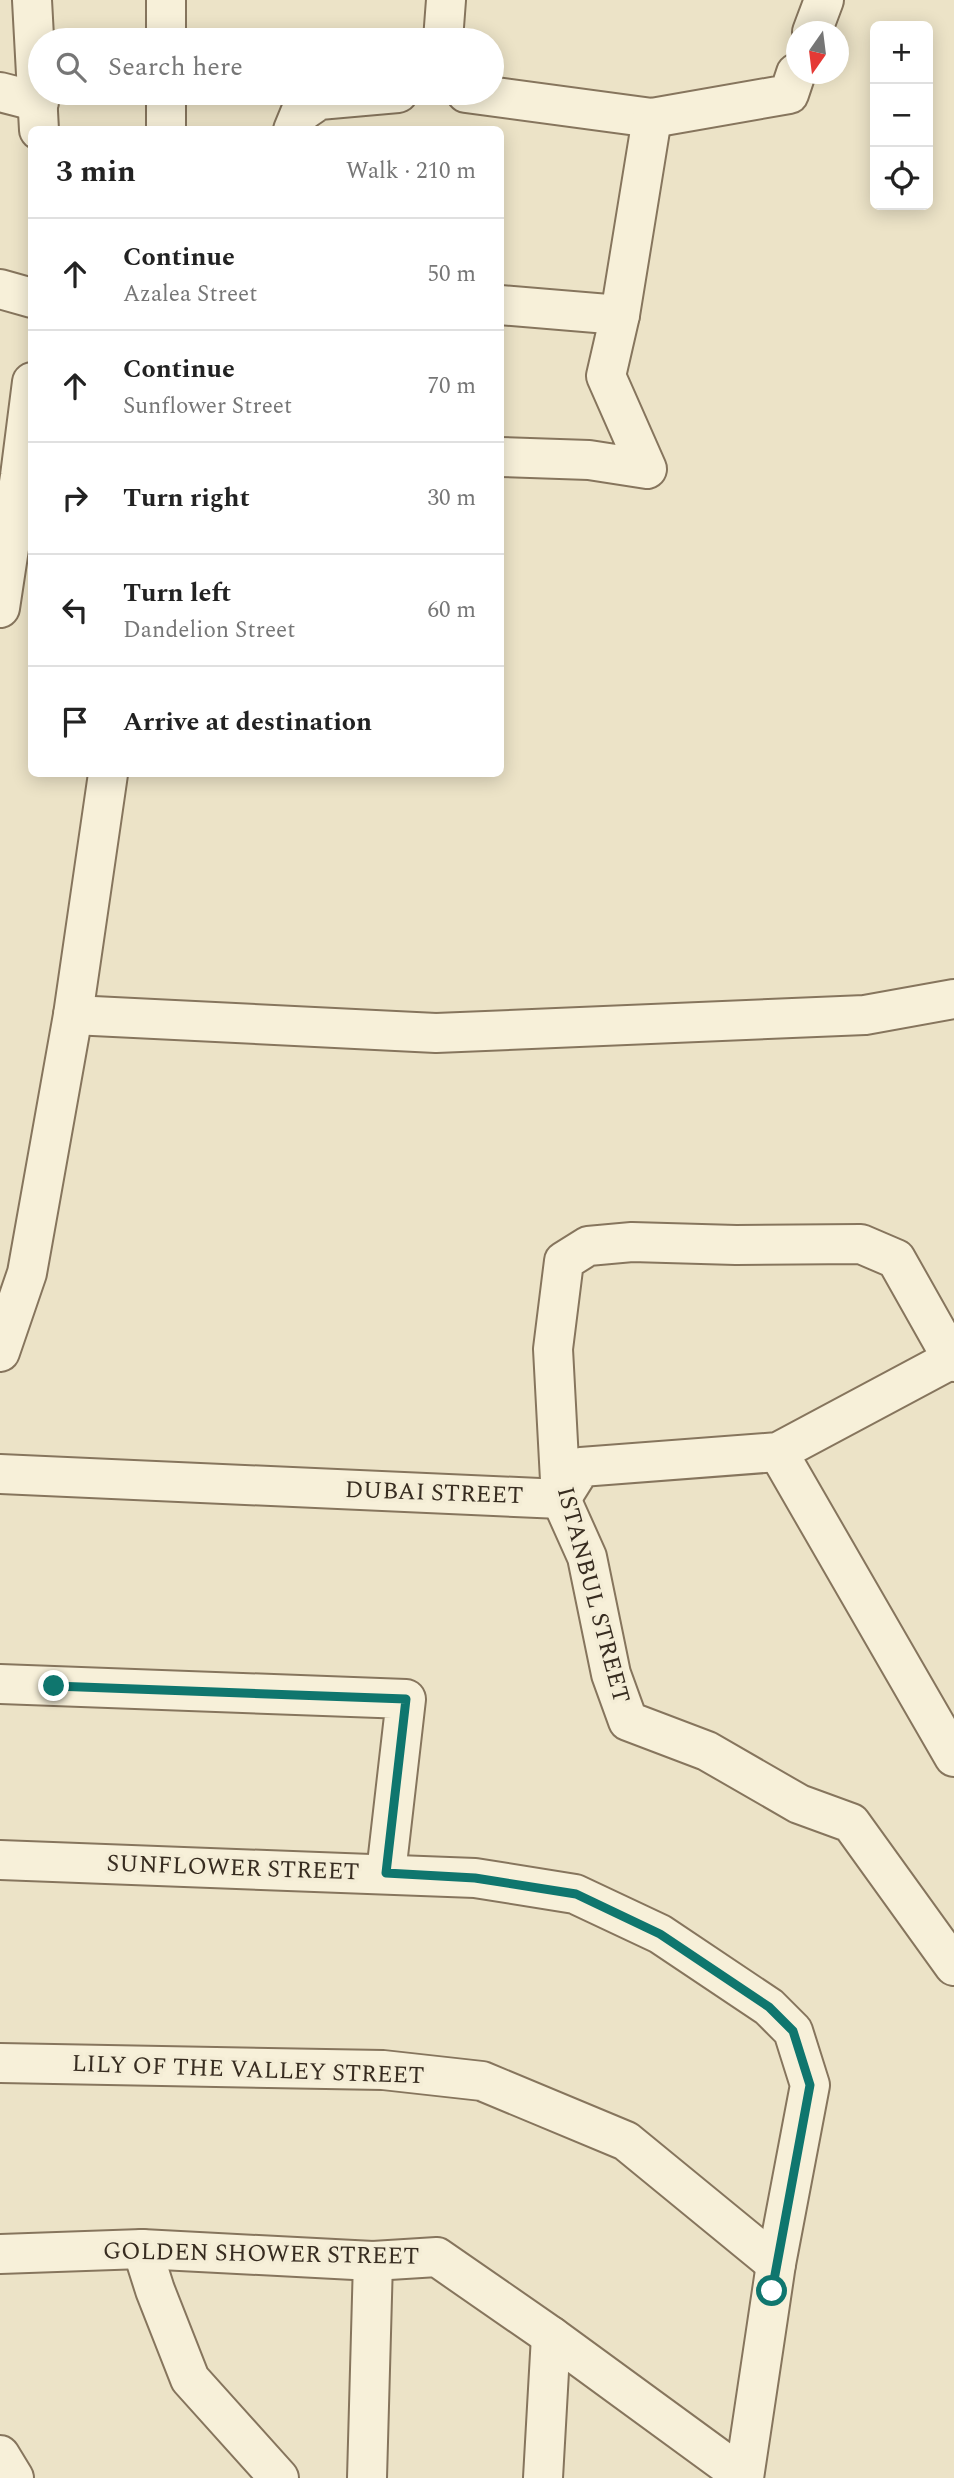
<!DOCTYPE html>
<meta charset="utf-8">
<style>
:root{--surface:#fff;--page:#f6f6f6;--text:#222;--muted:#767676;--line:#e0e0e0}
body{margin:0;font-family:Spectral,serif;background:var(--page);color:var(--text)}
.controls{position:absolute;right:21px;top:21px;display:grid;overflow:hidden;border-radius:10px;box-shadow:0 4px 18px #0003}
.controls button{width:63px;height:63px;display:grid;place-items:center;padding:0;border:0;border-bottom:2px solid var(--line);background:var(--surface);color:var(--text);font:35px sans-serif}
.compass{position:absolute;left:786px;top:21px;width:63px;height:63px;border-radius:50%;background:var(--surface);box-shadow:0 4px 18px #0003;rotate:194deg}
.stop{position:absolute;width:21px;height:21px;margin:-16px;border:5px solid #0f766e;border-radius:50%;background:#fff}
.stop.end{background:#0f766e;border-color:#fff;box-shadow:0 2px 7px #0008}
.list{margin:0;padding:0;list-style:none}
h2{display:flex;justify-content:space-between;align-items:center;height:91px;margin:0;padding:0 28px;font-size:30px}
h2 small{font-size:23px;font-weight:400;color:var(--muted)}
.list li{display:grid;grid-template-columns:46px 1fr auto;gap:21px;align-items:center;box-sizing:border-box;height:112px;padding:0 28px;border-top:2px solid var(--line)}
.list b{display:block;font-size:26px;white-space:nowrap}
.list p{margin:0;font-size:23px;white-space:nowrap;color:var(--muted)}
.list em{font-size:23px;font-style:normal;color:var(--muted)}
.icon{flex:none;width:38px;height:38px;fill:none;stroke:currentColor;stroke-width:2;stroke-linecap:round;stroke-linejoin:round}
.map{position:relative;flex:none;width:954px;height:2478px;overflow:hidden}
.search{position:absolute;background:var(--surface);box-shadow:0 4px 18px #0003;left:28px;top:28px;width:476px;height:77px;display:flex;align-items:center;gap:18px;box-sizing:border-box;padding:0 24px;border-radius:38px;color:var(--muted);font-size:26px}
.panel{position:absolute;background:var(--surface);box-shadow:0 4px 18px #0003;left:28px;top:126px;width:476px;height:651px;border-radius:10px}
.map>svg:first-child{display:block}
</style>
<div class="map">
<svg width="954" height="2478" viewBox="0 0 954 2478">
<rect width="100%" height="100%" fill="#ece3c7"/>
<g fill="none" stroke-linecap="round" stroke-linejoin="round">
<defs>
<g id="street">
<path d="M32 0 39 130"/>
<path d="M166 0V40"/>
<path d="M812 32 824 0"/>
<path d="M443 40 446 0"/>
<path d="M0 92 39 102"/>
<path d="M166 93V130"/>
<path d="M466 93 652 118 789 94 796 73"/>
<path d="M293 130 300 113 319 100 398 93"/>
<path d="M0 289 32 298"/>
<path d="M500 305 620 315"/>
<path d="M500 457 589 460 647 469 606 376 620 315 652 118"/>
<path d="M0 608 20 476 32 382"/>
<path d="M73 1015 436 1033 865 1015 954 999"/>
<path d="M0 1352 27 1273 73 1015 108 774"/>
<path d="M954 1362 896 1259 861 1244 736 1245 632 1242 588 1246 564 1261 553 1349 561 1499 587 1557 611 1674 628 1721 707 1751 799 1804 851 1823 954 1966"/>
<path d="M778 1452 954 1757"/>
<path d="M0 1474 561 1499"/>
<path d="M561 1499 581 1467 778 1452 952 1359"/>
<path d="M0 1684 406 1699 386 1873"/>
<path d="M0 1860 475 1878 575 1894 660 1934 769 2007 793 2031 810 2085 776 2264 744 2478"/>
<path d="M0 2063 383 2070 482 2081 626 2141 776 2264"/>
<path d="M142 2249 155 2290 190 2379 279 2478"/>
<path d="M0 2254 142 2249 373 2261 437 2257 551 2336 744 2477"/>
<path d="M0 2455 14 2478"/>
<path d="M367 2478 373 2261"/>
<path d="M543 2478 551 2336"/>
</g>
</defs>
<use href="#street" stroke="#86755d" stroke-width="42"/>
<use href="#street" stroke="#f7f0d9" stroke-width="38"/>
</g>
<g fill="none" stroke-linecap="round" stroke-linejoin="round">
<path stroke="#0f766e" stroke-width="9" d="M54 1686 406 1699 386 1873 475 1878 576 1894 660 1934 769 2007 793 2031 810 2085 772 2291"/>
</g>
<g text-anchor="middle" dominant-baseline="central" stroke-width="7" stroke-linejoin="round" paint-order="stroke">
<g font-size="24" fill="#372c20" stroke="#f4edd6">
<text transform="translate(434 1493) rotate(2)">DUBAI STREET</text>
<text transform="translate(593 1595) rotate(75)">ISTANBUL STREET</text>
<text transform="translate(233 1868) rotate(2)">SUNFLOWER STREET</text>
<text transform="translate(248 2070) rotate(2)">LILY OF THE VALLEY STREET</text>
<text transform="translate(261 2254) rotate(1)">GOLDEN SHOWER STREET</text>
</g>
</g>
</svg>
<div class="controls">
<button>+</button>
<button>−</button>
<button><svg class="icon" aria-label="locate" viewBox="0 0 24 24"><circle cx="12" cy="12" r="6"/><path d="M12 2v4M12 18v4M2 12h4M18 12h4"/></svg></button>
</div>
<svg class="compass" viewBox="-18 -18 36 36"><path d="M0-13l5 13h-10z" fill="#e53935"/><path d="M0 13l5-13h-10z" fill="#767676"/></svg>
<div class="stop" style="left:772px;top:2291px"></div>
<div class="stop end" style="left:54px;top:1686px"></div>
<div class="search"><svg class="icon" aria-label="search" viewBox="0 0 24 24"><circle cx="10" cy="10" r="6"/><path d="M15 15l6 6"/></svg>Search here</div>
<section class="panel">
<h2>3 min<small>Walk · 210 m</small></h2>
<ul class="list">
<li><svg class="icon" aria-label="ahead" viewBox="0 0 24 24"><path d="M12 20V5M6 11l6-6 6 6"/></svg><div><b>Continue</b><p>Azalea Street</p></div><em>50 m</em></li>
<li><svg class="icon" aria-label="ahead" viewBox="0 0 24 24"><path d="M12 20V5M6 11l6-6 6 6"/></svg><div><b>Continue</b><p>Sunflower Street</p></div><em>70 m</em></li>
<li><svg class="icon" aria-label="right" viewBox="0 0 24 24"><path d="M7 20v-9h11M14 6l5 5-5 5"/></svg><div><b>Turn right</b></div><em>30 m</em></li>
<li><svg class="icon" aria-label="left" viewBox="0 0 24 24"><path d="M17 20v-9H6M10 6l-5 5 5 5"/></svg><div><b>Turn left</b><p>Dandelion Street</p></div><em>60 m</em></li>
<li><svg class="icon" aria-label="arrive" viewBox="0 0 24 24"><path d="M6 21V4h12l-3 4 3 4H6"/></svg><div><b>Arrive at destination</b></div></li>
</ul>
</section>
</div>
